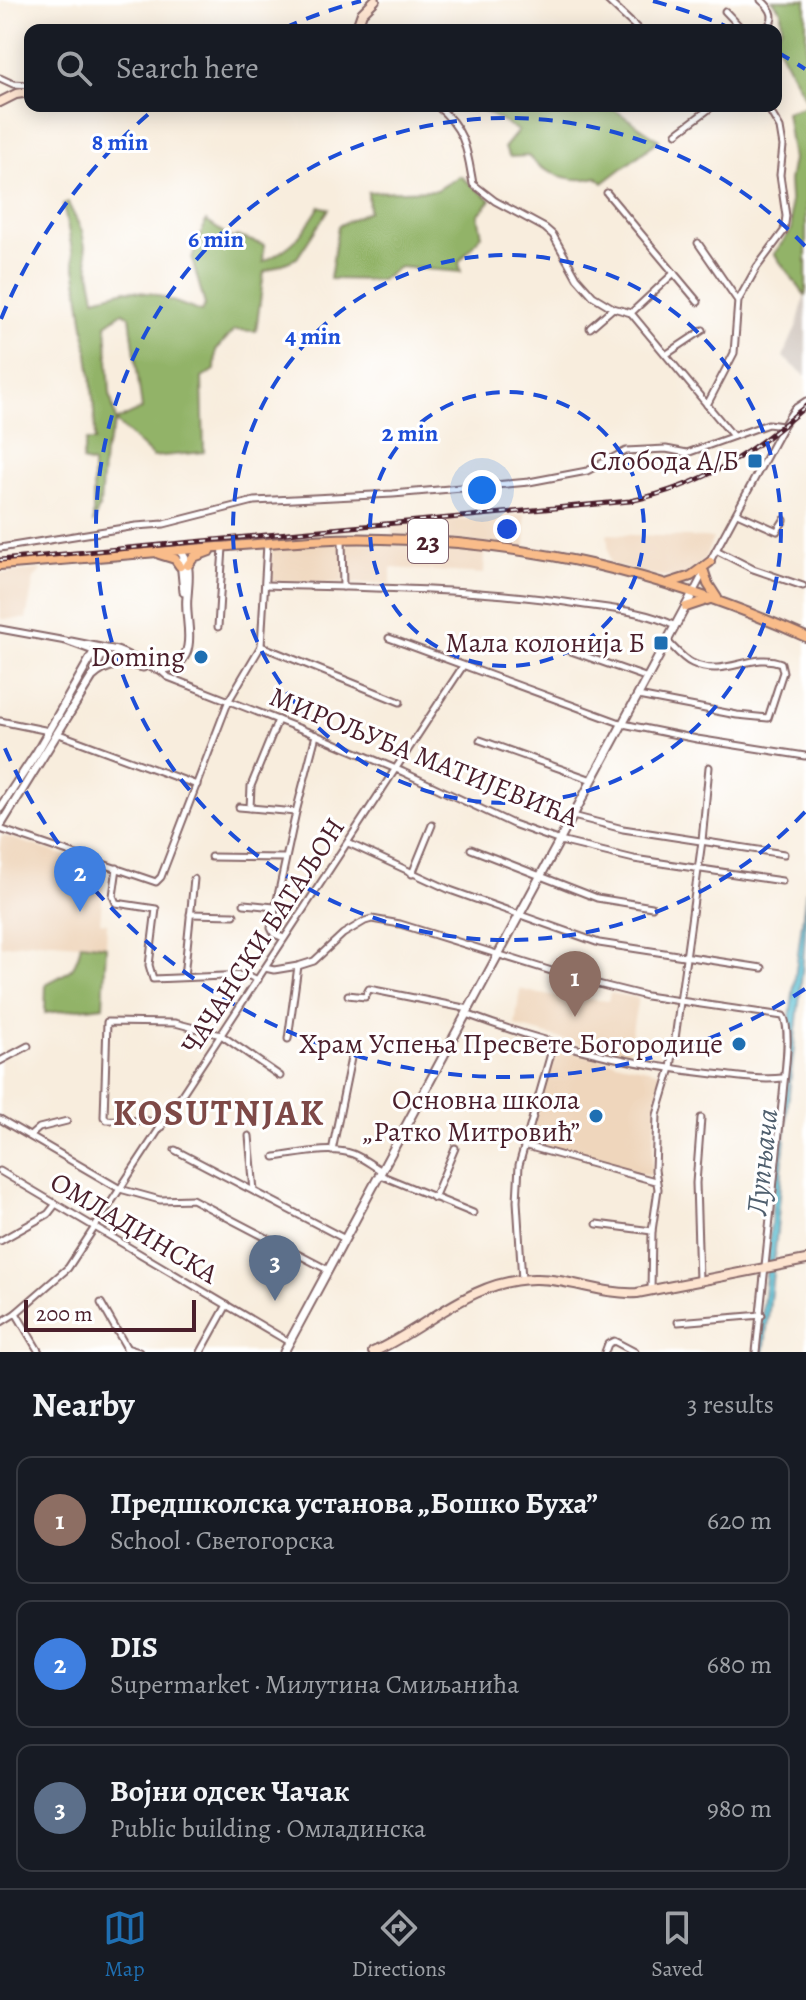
<!DOCTYPE html>
<meta charset="utf-8">
<style>
:root{--surface:#171b24;--page:#242831;--text:#f1f3f6;--muted:#9ea1a6;--line:#363941;--accent:#1f6fb2}
body{margin:0;font-family:Alegreya,serif;background:var(--page);color:var(--text)}
.scale{position:absolute;left:24px;bottom:20px;width:172px;box-sizing:border-box;padding-left:8px;border:4px solid #4a1f2b;border-top:0;font-size:22px;line-height:28px;white-space:nowrap;color:#4a1f2b;-webkit-text-stroke:6px #fff;paint-order:stroke}
.you{position:absolute;left:482px;top:490px;width:28px;height:28px;margin:-20px;border:6px solid #fff;border-radius:50%;background:#1a73e8;box-shadow:0 0 0 12px #1a73e833}
.badge{display:grid;place-items:center;width:52px;height:52px;border-radius:50%;background:var(--accent);color:#fff;font-size:26px;font-weight:700}
.pin{position:absolute;translate:-50% -66px;filter:drop-shadow(0 2px 4px #0008)}
.pin::after{content:'';position:absolute;top:42px;width:28px;height:24px;background:inherit;clip-path:polygon(0 0,100% 0,50% 100%)}
.list{margin:0;padding:0;list-style:none}
h2{display:flex;justify-content:space-between;align-items:center;height:104px;margin:0;padding:0 32px;font-size:34px}
h2 small{font-size:26px;font-weight:400;color:var(--muted)}
.list li{display:grid;grid-template-columns:52px 1fr auto;gap:24px;align-items:center;box-sizing:border-box;height:128px;margin:0 16px 16px;padding:0 16px;border:2px solid var(--line);border-radius:16px}
.list b{display:block;font-size:30px;white-space:nowrap}
.list p{margin:0;font-size:26px;white-space:nowrap;color:var(--muted)}
.list em{font-size:26px;font-style:normal;color:var(--muted)}
.icon{flex:none;width:44px;height:44px;fill:none;stroke:currentColor;stroke-width:2;stroke-linecap:round;stroke-linejoin:round}
.map{position:relative;flex:none;width:806px;height:1352px;overflow:hidden}
.search{position:absolute;background:var(--surface);box-shadow:0 4px 20px #0003;left:24px;right:24px;top:24px;height:88px;display:flex;align-items:center;gap:20px;box-sizing:border-box;padding:0 28px;border-radius:16px;color:var(--muted);font-size:30px}
.sheet{height:536px;background:var(--surface)}
nav{display:flex;justify-content:space-around;align-items:center;box-sizing:border-box;height:112px;border-top:2px solid var(--line);background:var(--surface);font-size:22px;color:var(--muted)}
nav a{display:grid;justify-items:center;gap:4px}
nav .on{color:var(--accent)}
.map>svg:first-child{display:block}
</style>
<div class="map">
<svg width="806" height="1352" viewBox="0 0 806 1352">
<rect width="100%" height="100%" fill="#fff"/>
<filter id="ink" filterUnits="userSpaceOnUse"><feTurbulence type="fractalNoise" baseFrequency=".0125" numOctaves="2"/><feDisplacementMap in="SourceGraphic" scale="16" xChannelSelector="R" yChannelSelector="G"/><feConvolveMatrix kernelMatrix="1 2 1 2 8 2 1 2 1" color-interpolation-filters="sRGB"/></filter>
<filter id="wash" filterUnits="userSpaceOnUse"><feTurbulence type="fractalNoise" baseFrequency=".006" numOctaves="4" result="noise"/><feDisplacementMap in="SourceGraphic" scale="32" xChannelSelector="R" yChannelSelector="G"/><feGaussianBlur stdDeviation="1.8" result="paint"/><feColorMatrix in="noise" values="0 0 0 0 0 0 0 0 0 0 0 0 0 0 0 0 0 1.4 0 .05"/><feComposite in="paint" operator="in"/></filter>
<g filter="url(#wash)">
<rect width="100%" height="100%" fill="#f8eddd"/>
<g fill="#efd6bc">
<path d="M525 514 526 547 392 536V525Z"/>
<path d="M607 534 713 538 704 560 688 575 677 578 641 573 610 564Z"/>
<path d="M358 542 485 550 484 574 391 568V584L271 582 272 550 291 545Z"/>
<path d="M42 569 34 579 26 619H0V573Z"/>
<path d="M4 836 105 868 100 922 107 923 106 946 39 941 0 946V838Z"/>
<path d="M520 989 539 994 608 1001 610 993 638 998 627 1057 515 1026Z"/>
<path d="M557 1049 657 1071 664 1075 658 1091 651 1176 528 1142Z"/>
</g>
<path fill="#cdc2b9" d="M806 290V376L783 357 797 325Z"/>
<g fill="#92b367" stroke="#6e6949" stroke-width="2" fill-rule="evenodd">
<path d="M772 0H806V100L776 43V35L782 27 781 10Z"/>
<path d="M476 106H609L659 140 603 183 597 177C573 184 544 174 528 156L510 157 504 148 518 131Z"/>
<path d="M806 106V290L805 295 774 254 792 229 789 181 793 159 786 112Z"/>
<path d="M460 176 491 200 478 215 482 235 459 262 461 272 399 267 381 280 330 279 338 226 369 211 368 192 437 190Z"/>
<path d="M68 203 82 231 95 298 126 290 154 294 201 312 205 305 192 259 206 221 233 239 237 236 264 245 263 262C296 245 301 236 320 206L329 209 297 258 264 272 256 331 234 330 216 350 215 370 202 378 204 452 153 457 116 422 104 453 100 505 93 524V464L82 461 86 441H95C95 391 86 342 79 292 74 262 70 234 63 205ZM123 312 130 316 142 409 116 421 110 393 106 324Z"/>
<path d="M81 943 106 946 103 1006 45 1013 46 984C70 971 76 972 81 943Z"/>
</g>
<path fill="#56bfd3" stroke="#506f7f" stroke-width="2" d="M806 890C806 963 795 1031 788 1103 780 1186 775 1269 764 1352H759L790 1018Z"/>
</g>
<g filter="url(#ink)">
<g fill="none" stroke-linecap="round" stroke-linejoin="round">
<defs>
<g id="minor">
<path d="M607 0 639 30"/>
<path d="M761 0C773 10 777 19 764 30"/>
<path d="M725 11 743 30"/>
<path d="M0 78 13 84 30 85"/>
<path d="M437 106C466 130 467 150 473 184L495 201 545 228 553 235 577 278 593 296 613 308 631 313 733 436"/>
<path d="M677 133 713 106"/>
<path d="M607 193 698 302"/>
<path d="M698 243 738 301"/>
<path d="M631 313 674 273"/>
<path d="M590 328 613 308"/>
<path d="M667 354 703 330"/>
<path d="M707 405 734 353 738 301 757 267 784 231 786 216 780 175 783 146 780 128 767 106"/>
<path d="M737 513 777 531 784 520"/>
<path d="M342 539 343 587"/>
<path d="M0 548 136 526 164 524 254 501 393 494 529 482 587 471 626 451 666 449 687 453 768 424 783 426"/>
<path d="M716 550 753 569 803 586"/>
<path d="M709 563 783 426 794 409 806 401"/>
<path d="M265 585C372 588 480 588 585 605 615 609 648 612 675 626"/>
<path d="M694 591 704 572"/>
<path d="M218 627 223 547"/>
<path d="M0 629 66 641 126 663"/>
<path d="M389 638 623 724 697 739 805 756"/>
<path d="M71 641 106 648 93 675"/>
<path d="M261 646 267 544"/>
<path d="M568 650 648 678"/>
<path d="M160 670 168 677 311 733 403 772 513 824 560 841 634 859 782 881"/>
<path d="M638 696 737 715 768 718 783 672 781 663C752 651 725 679 692 663 683 659 675 649 668 642"/>
<path d="M0 721 49 731"/>
<path d="M59 734 197 785"/>
<path d="M480 740 592 780"/>
<path d="M239 807 296 812 271 928 274 934 284 938"/>
<path d="M250 808 251 786 278 720"/>
<path d="M296 812 316 735"/>
<path d="M573 816 623 829 784 854"/>
<path d="M0 829 156 882 161 877 229 700 261 646 400 702"/>
<path d="M348 843 450 890 599 943 762 968"/>
<path d="M471 849 597 898 652 907"/>
<path d="M211 857 284 858"/>
<path d="M117 868 113 896 116 903 156 909 149 965 153 979 247 975 258 980"/>
<path d="M412 874 432 825"/>
<path d="M244 904 274 907"/>
<path d="M190 914 234 915"/>
<path d="M265 968 274 970 298 966 314 961 343 934 365 921 372 919 400 924 574 978 646 996 783 1016C792 1029 784 1078 783 1094L756 1352"/>
<path d="M184 977 194 879"/>
<path d="M348 995 365 997 369 989 469 1009"/>
<path d="M466 1014C547 1044 629 1065 714 1074 735 1076 760 1081 782 1078"/>
<path d="M288 1039 298 966"/>
<path d="M0 1061 28 1046"/>
<path d="M0 1119 120 1189 160 1200 192 1199 328 1270"/>
<path d="M162 1127 149 1121 107 1120 104 1117 107 1022 175 1023 221 1035 280 1076"/>
<path d="M30 1136 39 1128 67 1121"/>
<path d="M249 1136 254 1191"/>
<path d="M523 1145 655 1181"/>
<path d="M175 1150 345 1239"/>
<path d="M332 1151 351 1058"/>
<path d="M275 1157C299 1154 329 1146 353 1154 363 1158 373 1166 382 1171"/>
<path d="M0 1171 289 1342"/>
<path d="M380 1175 473 1213"/>
<path d="M434 1198 455 1148"/>
<path d="M597 1224 652 1231"/>
<path d="M0 1241 48 1214 55 1205"/>
<path d="M522 1280 517 1201 519 1165 554 1043"/>
<path d="M699 1280 696 1183 701 1118"/>
<path d="M651 1291 652 1231 658 1189 655 1170 657 1115 671 1068 702 841 709 767"/>
<path d="M101 1303 129 1352"/>
<path d="M16 1313 39 1352"/>
<path d="M678 1322 762 1315"/>
<path d="M0 1323 16 1313 68 1268 463 666"/>
<path d="M126 1348 139 1352"/>
<path d="M201 1352 227 1305"/>
<path d="M605 1352 608 1344 614 1341 635 1352"/>
</g>
<g id="tertiary">
<path d="M181 561 184 592"/>
<path d="M0 808 37 752 94 652C123 637 152 687 180 662 184 658 187 653 188 646 191 630 185 613 187 597 188 581 192 563 179 550"/>
<path d="M0 826 92 677C107 663 124 662 143 667"/>
<path d="M284 1352 694 591"/>
</g>
<g id="secondary">
<path d="M356 30 362 13 375 0"/>
<path d="M0 102 16 94 30 92"/>
<path d="M373 1352C427 1328 470 1280 534 1279 569 1278 602 1295 637 1293L806 1260"/>
</g>
<g id="primary">
<path d="M159 554 175 559 180 566"/>
<path d="M0 565C73 559 146 553 218 547 273 543 327 537 382 539 533 542 669 575 806 637"/>
<path d="M188 565 194 557 210 551"/>
<path d="M704 572 708 584 717 598"/>
<path d="M669 583 691 576 710 562"/>
<path d="M686 607 713 598"/>
</g>
</defs>
<use href="#minor" stroke="#876769" stroke-width="9"/>
<use href="#tertiary" stroke="#876769" stroke-width="11"/>
<use href="#secondary" stroke="#876769" stroke-width="12"/>
<use href="#primary" stroke="#876769" stroke-width="12"/>
<use href="#minor" stroke="#fff" stroke-width="5"/>
<use href="#tertiary" stroke="#fff" stroke-width="7"/>
<use href="#secondary" stroke="#fde4d0" stroke-width="8"/>
<use href="#primary" stroke="#f9bc8a" stroke-width="8"/>
<defs>
<path id="rail" d="M0 560 630 501C705 485 749 455 806 406"/>
</defs>
<use href="#rail" stroke="#4a1f2b" stroke-width="5"/>
<use href="#rail" stroke="#fff" stroke-width="2" stroke-dasharray="6" stroke-linecap="butt"/>
</g>
</g>
<g fill="none" stroke="#1d4ed8" stroke-width="4" stroke-dasharray="14 10">
<circle cx="507" cy="529" r="137"/>
<circle cx="507" cy="529" r="274"/>
<path d="M805 812A411 411 0 1 1 805 246"/>
<path d="M805 989A548 548 0 0 1 1 739M1 319A548 548 0 0 1 158 106M284 28A548 548 0 0 1 361 1M653 1A548 548 0 0 1 730 28M777 52A548 548 0 0 1 805 69"/>
</g>
<g fill="#1f6fb2" stroke="#fff" stroke-width="3">
<rect x="747" y="453" width="16" height="16" rx="4"/>
<rect x="653" y="635" width="16" height="16" rx="4"/>
<circle cx="201" cy="657" r="8"/>
<circle cx="739" cy="1044" r="8"/>
<circle cx="596" cy="1116" r="8"/>
</g>
<g text-anchor="middle" dominant-baseline="central" stroke-width="6" stroke-linejoin="round" paint-order="stroke">
<rect fill="#fff" stroke="#80626b" stroke-width="2" x="408" y="519" width="40" height="44" rx="6"/>
<g font-size="26" font-weight="bold" fill="#4a1f2b">
<text x="428" y="541">23</text>
</g>
<g font-size="28" fill="#4a1f2b" stroke="#fff" text-anchor="end">
<text x="739" y="461">Слобода А/Б</text>
<text x="645" y="643">Мала колонија Б</text>
<text x="185" y="657">Doming</text>
<text x="723" y="1044">Храм Успења Пресвете Богородице</text>
<text x="580" y="1100">Основна школа<tspan x="580" dy="32">„Ратко Митровић”</tspan></text>
</g>
<g font-size="28" fill="#4a1f2b" stroke="#fff">
<text transform="translate(424 757) rotate(22)">МИРОЉУБА МАТИЈЕВИЋА</text>
<text transform="translate(263 936) rotate(-57)">ЧАЧАНСКИ БАТАЉОН</text>
<text transform="translate(134 1228) rotate(31)">ОМЛАДИНСКА</text>
</g>
<g font-size="30" font-style="italic" fill="#4f5f6e" stroke="#fff">
<text transform="translate(762 1162) rotate(-84)">Лупњача</text>
</g>
<g font-size="36" font-weight="bold" letter-spacing="2" fill="#7e4947" stroke="#fff">
<text x="219" y="1112">KOSUTNJAK</text>
</g>
</g>
<circle cx="507" cy="529" r="12" fill="#1d4ed8" stroke="#fff" stroke-width="4"/>
<g font-size="24" text-anchor="middle" font-weight="bold" fill="#1d4ed8" stroke="#fff" stroke-width="6" stroke-linejoin="round" paint-order="stroke">
<text x="120" y="150">8 min</text>
<text x="216" y="247">6 min</text>
<text x="313" y="344">4 min</text>
<text x="410" y="441">2 min</text>
</g>
</svg>
<div class="scale">200 m</div>
<div class="you"></div>
<div class="pin badge" style="left:575px;top:1017px;background:#8d6e63">1</div>
<div class="pin badge" style="left:80px;top:912px;background:#3f7fe0">2</div>
<div class="pin badge" style="left:275px;top:1301px;background:#5c6f8a">3</div>
<div class="search"><svg class="icon" aria-label="search" viewBox="0 0 24 24"><circle cx="10" cy="10" r="6"/><path d="M15 15l6 6"/></svg>Search here</div>
</div>
<section class="sheet">
<h2>Nearby<small>3 results</small></h2>
<ul class="list">
<li><span class="badge" style="background:#8d6e63">1</span><div><b>Предшколска установа „Бошко Буха”</b><p>School · Светогорска</p></div><em>620 m</em></li>
<li><span class="badge" style="background:#3f7fe0">2</span><div><b>DIS</b><p>Supermarket · Милутина Смиљанића</p></div><em>680 m</em></li>
<li><span class="badge" style="background:#5c6f8a">3</span><div><b>Војни одсек Чачак</b><p>Public building · Омладинска</p></div><em>980 m</em></li>
</ul>
</section>
<nav>
<a class="on"><svg class="icon" aria-label="map" viewBox="0 0 24 24"><path d="M3 6l6-2 6 2 6-2v14l-6 2-6-2-6 2zM9 4v14M15 6v14"/></svg>Map</a>
<a><svg class="icon" aria-label="directions" viewBox="0 0 24 24"><path d="M12 3l9 9-9 9-9-9zM9 14v-3h6M13 9l2 2-2 2"/></svg>Directions</a>
<a><svg class="icon" aria-label="saved" viewBox="0 0 24 24"><path d="M7 4h10v16l-5-4-5 4z"/></svg>Saved</a>
</nav>
